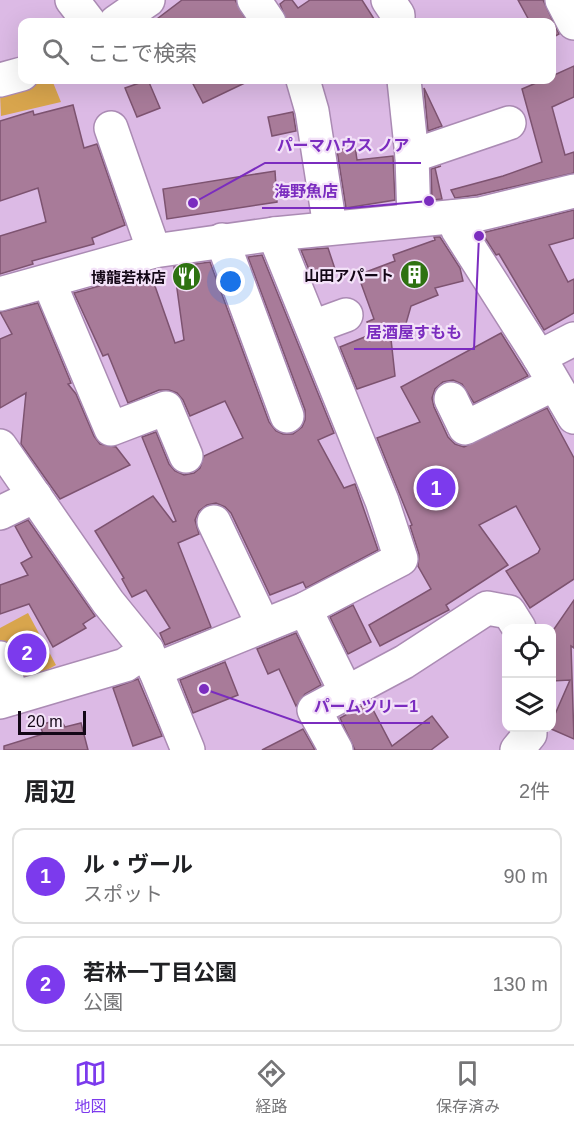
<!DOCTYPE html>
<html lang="ja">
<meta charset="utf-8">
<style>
:root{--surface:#fff;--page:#f2f2f2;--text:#202124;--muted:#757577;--line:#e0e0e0;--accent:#7c3aed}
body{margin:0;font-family:Helvetica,"Noto Sans JP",sans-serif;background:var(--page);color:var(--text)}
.controls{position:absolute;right:18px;bottom:18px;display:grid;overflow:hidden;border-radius:12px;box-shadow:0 6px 24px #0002}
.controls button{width:54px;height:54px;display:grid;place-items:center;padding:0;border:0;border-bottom:2px solid var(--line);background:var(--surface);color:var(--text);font:30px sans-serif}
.scale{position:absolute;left:18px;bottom:15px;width:68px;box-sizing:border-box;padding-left:6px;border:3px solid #130716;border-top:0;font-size:16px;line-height:21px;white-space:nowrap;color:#130716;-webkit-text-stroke:4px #f3e2f8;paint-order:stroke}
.you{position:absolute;left:231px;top:282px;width:21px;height:21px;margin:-15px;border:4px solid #fff;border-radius:50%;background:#1a73e8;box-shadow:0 0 0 9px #1a73e833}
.badge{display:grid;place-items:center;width:39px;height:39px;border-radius:50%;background:var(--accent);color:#fff;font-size:20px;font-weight:700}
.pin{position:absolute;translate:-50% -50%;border:3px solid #fff;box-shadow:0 2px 6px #0006}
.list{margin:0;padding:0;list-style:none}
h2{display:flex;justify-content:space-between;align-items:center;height:78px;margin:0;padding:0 24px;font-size:26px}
h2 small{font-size:20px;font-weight:400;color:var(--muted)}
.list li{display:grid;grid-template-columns:39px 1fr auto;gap:18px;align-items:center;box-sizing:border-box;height:96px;margin:0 12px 12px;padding:0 12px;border:2px solid var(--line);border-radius:12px}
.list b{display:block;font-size:22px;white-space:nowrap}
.list p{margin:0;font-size:20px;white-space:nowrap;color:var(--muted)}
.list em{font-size:20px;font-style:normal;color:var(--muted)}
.icon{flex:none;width:33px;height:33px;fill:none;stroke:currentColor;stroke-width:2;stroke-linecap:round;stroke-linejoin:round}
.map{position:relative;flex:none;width:574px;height:750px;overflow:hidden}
.search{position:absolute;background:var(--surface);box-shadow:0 6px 24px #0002;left:18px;right:18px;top:18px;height:66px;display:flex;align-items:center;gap:15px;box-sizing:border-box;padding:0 21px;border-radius:12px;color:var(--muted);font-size:22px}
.sheet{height:294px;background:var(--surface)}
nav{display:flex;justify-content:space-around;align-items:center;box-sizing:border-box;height:84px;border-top:2px solid var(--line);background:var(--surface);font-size:16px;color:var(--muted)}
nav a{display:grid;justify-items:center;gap:3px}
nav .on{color:var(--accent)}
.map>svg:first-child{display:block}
</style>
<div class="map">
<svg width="574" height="750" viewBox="0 0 574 750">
<rect width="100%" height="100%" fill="#dcbae5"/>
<g fill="#d8a54d">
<path d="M40 80H52L61 102 1 116 0 93Z"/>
<path d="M28 613 56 665 27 681 14 677 0 640V628Z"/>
</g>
<g fill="#a87b99" stroke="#7d5370" stroke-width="1.5">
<path d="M182 0H235L247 22H153Z"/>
<path d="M285 0H292L298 8 310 0H362L376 22H287L280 4Z"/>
<path d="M518 0H543L559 34 552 38V22H530Z"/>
<path d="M574 66V97L552 107 565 155 574 152V173L477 195 455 198 451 190 503 176 542 162 522 89 543 80H552V76Z"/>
<path d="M148 80 160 108 137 117 125 88Z"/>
<path d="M191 80H251L203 103Z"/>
<path d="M424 88 442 126 428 131Z"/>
<path d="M73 105 84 148 97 144 125 225 92 238 94 244 32 261 33 264 0 274V236L46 222 38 188 0 201V121L33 111 34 115Z"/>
<path d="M293 112 296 131 272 136 268 117Z"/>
<path d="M355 146 357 160 393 156 395 200 346 208 337 150Z"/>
<path d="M441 166 435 168 442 199 432 200 431 169Z"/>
<path d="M275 171 277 202 167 219 163 189Z"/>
<path d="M574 210V238L549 245 568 282 574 279V313L544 330 499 254 496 255 482 233Z"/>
<path d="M434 237H440L460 268 463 281 435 288 438 295 411 306 403 334 391 339 395 376 357 389 340 347 372 334 367 322 374 319 358 275 395 261 393 255 435 240Z"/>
<path d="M328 248 335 269 312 277 301 250Z"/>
<path d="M262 255 334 433 318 440 344 488 355 484 378 550 306 588 303 582 270 595 231 513 225 507 216 503 207 505 199 511 195 520 199 534 178 543 211 627 165 645 160 633 170 628 146 590 132 597 122 579 124 578 95 531 153 496 173 522 176 521 142 437 156 432 169 464 175 471 184 475 194 473 200 468 204 456 243 438 225 401 190 416 183 400 177 393 169 390H159L128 403 108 354 103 356 74 293 150 272 175 343 184 340 174 267 210 262 269 422 276 431 283 434H293L302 427 305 420V410L248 257Z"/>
<path d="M38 303 71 383 68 384 76 394 94 436 100 444 116 447 130 465 60 499 21 444 26 393 0 408V339L12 334 0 312Z"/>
<path d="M501 333 528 376 474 403 462 384 453 380 443 382 435 389 432 398 434 407 448 437 455 444 464 447 547 408 574 458V579L530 608 506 571 538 553 540 549 516 506 479 525 508 565 446 605 449 610 380 646 369 625 431 589 418 566 419 554 410 526 412 525 377 438 420 422 401 387Z"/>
<path d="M28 520 95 616 83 624 86 628 53 647 29 604 0 614V585L28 575 21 563 32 557 15 526Z"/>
<path d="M574 600V648L571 646 574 739 549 728 570 680 552 681V632Z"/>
<path d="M353 605 371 642 348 654 330 617Z"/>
<path d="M296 633 321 685 305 694 296 706 279 669 268 674 257 649Z"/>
<path d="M225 662 238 695 193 713 180 680Z"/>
<path d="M138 679 162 736 133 746 113 688Z"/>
<path d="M369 702 392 746 432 716 448 737 431 750H355L340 718Z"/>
<path d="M60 719 65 727 81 723 88 750H4V746L43 734 40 725Z"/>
<path d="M303 729 315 750H262Z"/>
</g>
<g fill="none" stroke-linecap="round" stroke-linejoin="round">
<defs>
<g id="minor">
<path d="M72 0 89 22"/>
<path d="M254 0 269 22"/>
<path d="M388 0 398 15V22"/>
<path d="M562 0 574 23"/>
<path d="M116 22 148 0"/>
<path d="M0 80 22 74"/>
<path d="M303 80 312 111 330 227"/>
<path d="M404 80 412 156 414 220"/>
<path d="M111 128 154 251"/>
<path d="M412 156 509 123"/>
<path d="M453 217 458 230 539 357 574 417"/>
<path d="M222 240 287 416"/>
<path d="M49 282 111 429 166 408 186 456"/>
<path d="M0 294 154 251 274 234 480 214 574 191"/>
<path d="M313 327 346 315"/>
<path d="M539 357 574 339"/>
<path d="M451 399 465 428 554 384"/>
<path d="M0 446 108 602 147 650 188 750"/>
<path d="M0 513 35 496"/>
<path d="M214 522 263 625"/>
<path d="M305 609 346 692"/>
<path d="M0 658 13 698"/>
<path d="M155 670 305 609 401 559 382 501 274 234"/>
<path d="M0 702 125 665 147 650"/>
<path d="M336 750 314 710 404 662 487 608 509 612 519 628"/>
<path d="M517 750 530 734V728"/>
</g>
</defs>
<use href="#minor" stroke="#ab8bb4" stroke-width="36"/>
<use href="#minor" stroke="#fff" stroke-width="33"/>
</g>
<defs>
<symbol id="building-disc" viewBox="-11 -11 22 22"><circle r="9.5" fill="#2e7211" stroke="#f3e2f8"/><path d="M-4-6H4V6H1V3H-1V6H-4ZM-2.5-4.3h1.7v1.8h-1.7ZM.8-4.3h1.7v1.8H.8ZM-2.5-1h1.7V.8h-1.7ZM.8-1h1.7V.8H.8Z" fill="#fff"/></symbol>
<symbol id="restaurant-disc" viewBox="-11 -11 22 22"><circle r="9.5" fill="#2e7211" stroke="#f3e2f8"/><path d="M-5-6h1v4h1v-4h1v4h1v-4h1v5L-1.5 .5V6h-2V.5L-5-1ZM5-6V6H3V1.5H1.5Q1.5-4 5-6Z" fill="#fff"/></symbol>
</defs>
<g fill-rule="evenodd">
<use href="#building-disc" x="398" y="258" width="33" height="33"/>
<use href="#restaurant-disc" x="170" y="260" width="33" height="33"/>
</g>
<g text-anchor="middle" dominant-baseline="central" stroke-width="4.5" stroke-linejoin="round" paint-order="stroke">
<g font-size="15" font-weight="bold" fill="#130716" stroke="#f3e2f8" text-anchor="end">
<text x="394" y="275">山田アパート</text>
<text x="166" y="277">博龍若林店</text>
</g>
</g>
<path fill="none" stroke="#7b2cbf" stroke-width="2" d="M193 203L265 163H421M429 201L350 208H262M479 236L474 349H354M204 689L301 723H430"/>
<g fill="#7b2cbf" stroke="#f3e2f8" stroke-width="2">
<circle cx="193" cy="203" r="6"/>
<circle cx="429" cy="201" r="6"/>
<circle cx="479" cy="236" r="6"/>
<circle cx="204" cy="689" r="6"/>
</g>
<g font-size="16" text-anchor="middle" font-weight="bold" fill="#7b2cbf" stroke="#f3e2f8" stroke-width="4.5" stroke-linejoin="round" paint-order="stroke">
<text x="343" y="151">パーマハウス ノア</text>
<text x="306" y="197">海野魚店</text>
<text x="414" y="338">居酒屋すもも</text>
<text x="366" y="712">パームツリー1</text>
</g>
</svg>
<div class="controls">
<button><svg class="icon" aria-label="locate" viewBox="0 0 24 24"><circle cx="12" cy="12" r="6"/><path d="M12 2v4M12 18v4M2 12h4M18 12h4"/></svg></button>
<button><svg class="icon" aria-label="layers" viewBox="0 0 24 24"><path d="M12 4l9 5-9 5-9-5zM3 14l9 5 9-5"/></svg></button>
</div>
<div class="scale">20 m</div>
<div class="you"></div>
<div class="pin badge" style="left:436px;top:488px">1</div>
<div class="pin badge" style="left:27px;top:653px">2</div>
<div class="search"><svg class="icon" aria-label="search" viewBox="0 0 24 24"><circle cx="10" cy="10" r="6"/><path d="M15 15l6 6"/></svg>ここで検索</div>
</div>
<section class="sheet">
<h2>周辺<small>2件</small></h2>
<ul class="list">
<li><span class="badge">1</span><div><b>ル・ヴール</b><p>スポット</p></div><em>90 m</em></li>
<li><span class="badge">2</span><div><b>若林一丁目公園</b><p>公園</p></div><em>130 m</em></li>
</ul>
</section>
<nav>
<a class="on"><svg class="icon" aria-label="map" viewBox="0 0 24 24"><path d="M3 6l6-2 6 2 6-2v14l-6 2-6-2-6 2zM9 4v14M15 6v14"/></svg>地図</a>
<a><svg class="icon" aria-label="directions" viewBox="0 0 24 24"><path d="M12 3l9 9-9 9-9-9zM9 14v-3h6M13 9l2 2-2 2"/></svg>経路</a>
<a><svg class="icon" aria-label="saved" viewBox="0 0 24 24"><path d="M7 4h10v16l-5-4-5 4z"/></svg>保存済み</a>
</nav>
